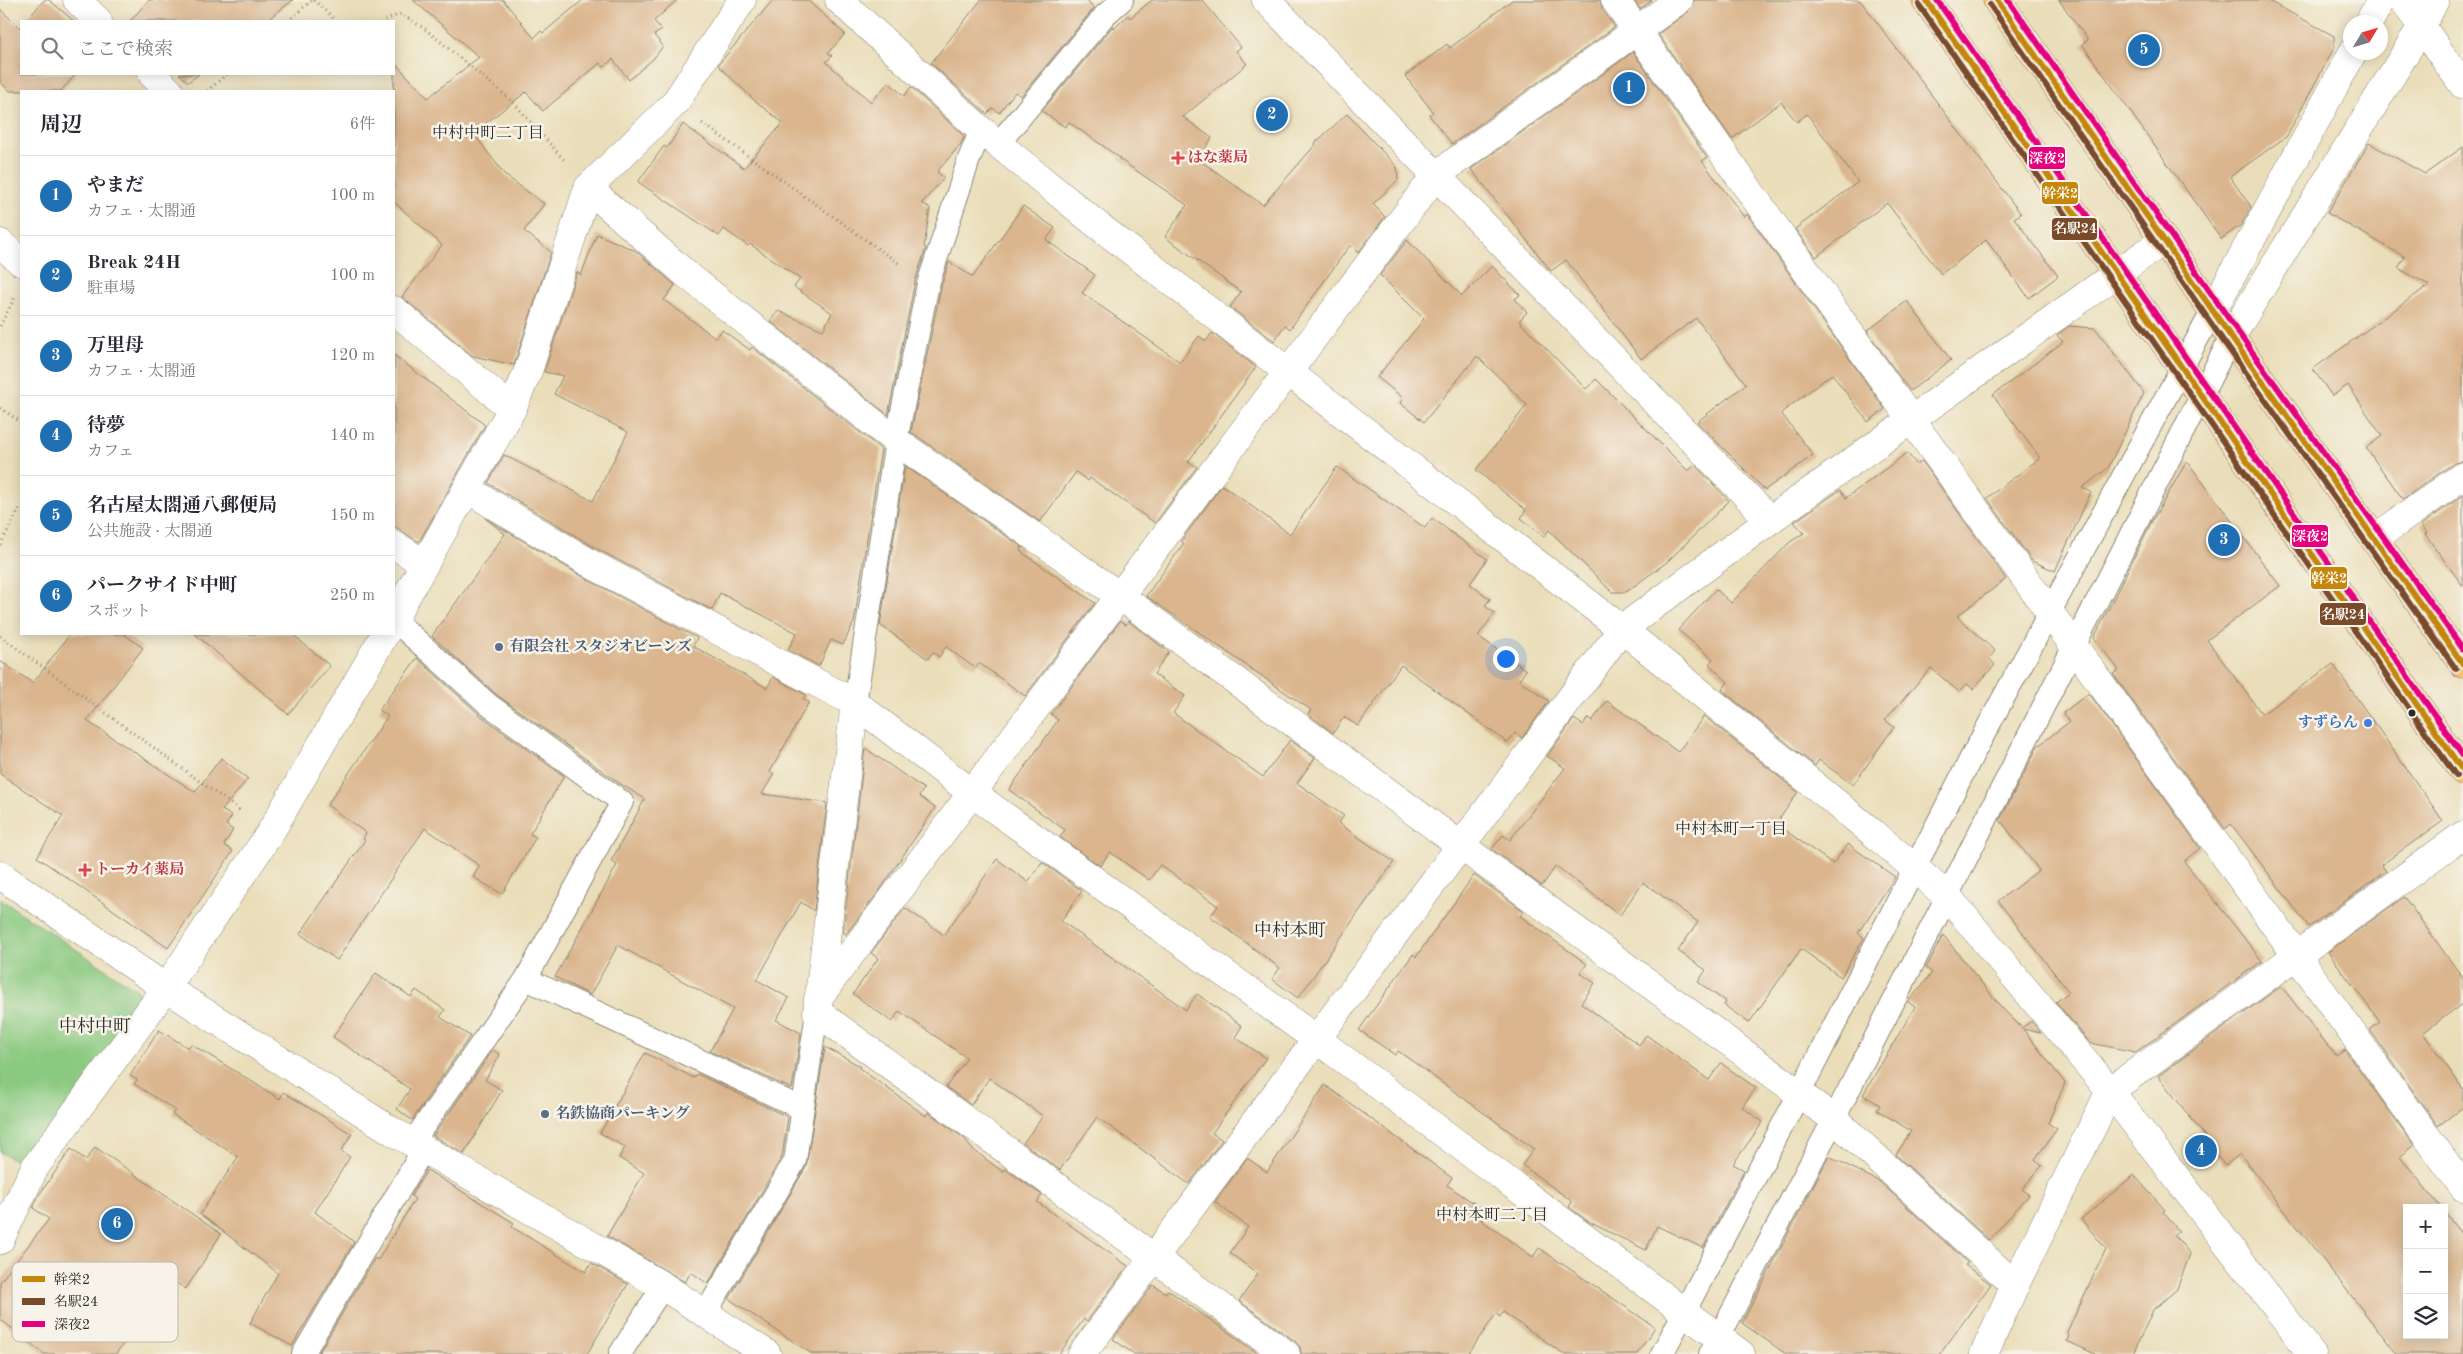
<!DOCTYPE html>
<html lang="ja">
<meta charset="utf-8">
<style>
:root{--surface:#fff;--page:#f2f2f3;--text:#2b2b33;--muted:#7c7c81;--line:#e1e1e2;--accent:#1f6fb2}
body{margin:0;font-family:"Old Standard TT","Noto Serif JP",serif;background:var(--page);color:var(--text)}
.controls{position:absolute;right:15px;bottom:15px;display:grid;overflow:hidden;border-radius:0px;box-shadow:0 2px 12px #0003}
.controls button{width:45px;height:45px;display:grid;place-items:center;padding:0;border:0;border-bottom:1px solid var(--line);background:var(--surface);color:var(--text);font:25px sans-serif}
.compass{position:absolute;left:2343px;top:15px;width:45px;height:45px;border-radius:50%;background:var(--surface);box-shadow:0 2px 12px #0003;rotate:52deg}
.you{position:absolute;left:1505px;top:658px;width:18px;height:18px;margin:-12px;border:4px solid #fff;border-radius:50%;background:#1a73e8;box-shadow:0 0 0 8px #1a73e833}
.badge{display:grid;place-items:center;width:32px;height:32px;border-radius:50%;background:var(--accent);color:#fff;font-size:16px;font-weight:700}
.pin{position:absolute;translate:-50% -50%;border:2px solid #fff;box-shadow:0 1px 5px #0006}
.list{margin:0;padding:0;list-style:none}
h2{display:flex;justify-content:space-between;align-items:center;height:65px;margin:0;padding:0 20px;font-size:21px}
h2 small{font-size:16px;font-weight:400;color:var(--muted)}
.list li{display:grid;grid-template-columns:32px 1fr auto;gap:15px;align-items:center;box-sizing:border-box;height:80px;padding:0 20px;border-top:1px solid var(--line)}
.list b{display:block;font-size:19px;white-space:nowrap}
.list p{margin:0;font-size:16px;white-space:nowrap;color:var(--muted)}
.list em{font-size:16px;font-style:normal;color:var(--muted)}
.icon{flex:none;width:28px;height:28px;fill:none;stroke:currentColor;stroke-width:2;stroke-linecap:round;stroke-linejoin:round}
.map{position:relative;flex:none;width:2463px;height:1354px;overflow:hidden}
.search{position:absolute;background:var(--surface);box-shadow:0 2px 12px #0003;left:20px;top:20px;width:375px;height:55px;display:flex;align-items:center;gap:12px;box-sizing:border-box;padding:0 18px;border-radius:0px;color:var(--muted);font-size:19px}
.panel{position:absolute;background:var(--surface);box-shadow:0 2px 12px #0003;left:20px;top:90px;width:375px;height:545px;border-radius:0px}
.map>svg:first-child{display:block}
</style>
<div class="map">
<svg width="2463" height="1354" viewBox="0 0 2463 1354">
<rect width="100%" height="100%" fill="#f7f3e8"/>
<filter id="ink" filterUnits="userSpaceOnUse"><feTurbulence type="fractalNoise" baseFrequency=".02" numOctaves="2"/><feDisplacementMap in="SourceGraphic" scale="10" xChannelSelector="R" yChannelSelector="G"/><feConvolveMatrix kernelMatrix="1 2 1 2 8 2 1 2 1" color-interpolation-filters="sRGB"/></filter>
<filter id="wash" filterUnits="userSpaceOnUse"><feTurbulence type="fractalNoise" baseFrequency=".0096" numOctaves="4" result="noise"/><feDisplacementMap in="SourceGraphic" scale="20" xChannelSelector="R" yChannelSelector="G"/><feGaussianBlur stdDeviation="1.12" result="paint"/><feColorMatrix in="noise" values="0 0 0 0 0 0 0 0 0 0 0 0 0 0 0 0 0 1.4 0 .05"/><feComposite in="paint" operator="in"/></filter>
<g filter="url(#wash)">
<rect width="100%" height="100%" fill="#eadeba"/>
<path fill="#8ac980" stroke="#5a7a56" d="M0 899 137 990 142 1006 24 1165 0 1152Z"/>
<g id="blocks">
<g fill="#dab58d">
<path d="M44 0H49L74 21H26Z"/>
<path d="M149 0H293L266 21H130Z"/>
<path d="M413 0H503L534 38 541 31 543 33 583 0H677L654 21 662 30 654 35 663 46 654 58 629 80 613 59 604 67 600 63 543 111 526 92 473 133 505 175 544 204 524 231 551 252 514 365 473 356 402 297 442 245 394 202V62L428 98 479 57Z"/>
<path d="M773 0H807L845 34 828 53 832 56 826 62 871 102 889 82 904 96 911 87 964 136 961 144 937 172 944 178 922 203 930 208 924 247 926 248 915 281 888 415 770 321 778 311 823 330 832 313 794 287 800 279 750 244 748 246 724 229 719 236 638 182 664 146 667 148 683 124 744 168 783 123 754 100 718 65Z"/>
<path d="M981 0H1087L1094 8 1021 96 1015 92 999 113 993 108 987 114 931 63Z"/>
<path d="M1152 0H1202L1241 47 1236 51 1247 64 1183 117 1212 138 1198 159 1263 205 1316 144 1315 143 1347 114 1397 167 1398 180 1373 204 1385 217 1358 253 1350 245 1290 329 1285 325 1274 341 1230 307 1241 292 1165 237 1187 205 1119 159 1120 158 1069 122 1065 127 1042 111 1112 27 1114 29 1128 15 1130 18Z"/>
<path d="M1512 0H1600L1602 9 1615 27 1452 144 1429 115 1433 112 1405 76 1447 44 1450 48Z"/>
<path d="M1634 0H1652L1640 9Z"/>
<path d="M1694 0H1860L2021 214 2014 218 2058 276 2029 298 1986 240 1941 274 1887 203 1816 257 1795 229 1858 182 1807 114 1797 122 1781 102 1732 139 1658 34 1688 12Z"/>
<path d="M2059 0H2267L2334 36V48L2287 136 2230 177 2251 207 2241 225 2221 239 2082 44 2088 40Z"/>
<path d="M0 9 20 28 21 26V74H76L61 91H10L0 82Z"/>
<path d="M1633 52 1707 158 1702 161 1744 217 1747 214 1885 409 1868 422 1832 374 1781 413 1813 455 1765 490 1697 422 1746 384 1696 318 1641 359 1566 260 1551 271 1471 169Z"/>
<path d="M179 74H199L188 82Z"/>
<path d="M2369 143 2425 174 2463 147V461L2454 463 2403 499 2366 448 2382 436 2348 385 2332 396 2313 369 2429 285 2398 268 2405 257 2327 213Z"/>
<path d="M1023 206 1055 228 1046 240 1095 275 1082 293 1180 362 1199 336 1206 341 1212 333 1256 367 1188 462 1197 467 1155 523 1090 478 1088 481 1076 472 1040 522 911 432 941 287 949 262 973 277Z"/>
<path d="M597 234 636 251 675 285 664 300 716 338 722 330 750 350 752 347 881 449 854 622 843 645 831 640 819 666 788 650 797 633 720 593 712 610 601 551 488 483 504 455 593 501 628 432 554 394 563 376 544 372 577 272 581 275Z"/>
<path d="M1407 240 1462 296 1492 266 1520 295 1515 299 1527 312 1519 321 1586 389 1596 379 1688 471 1695 465 1729 501 1667 562 1626 592H1612L1549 530 1544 537 1521 518 1526 510 1476 470 1527 405 1477 356 1424 422 1400 403 1403 398 1377 377 1424 319 1380 275Z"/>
<path d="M1907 301 1951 360 1910 391 1867 331Z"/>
<path d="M2069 326 2095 328 2144 393 2108 468 2082 488 2091 492 2055 571 2032 561 1987 498 2040 458 1993 395 2063 342 2057 335Z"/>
<path d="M394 355 485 425 419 542 394 526Z"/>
<path d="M1907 453 1917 465 1922 461 2006 579 1957 616 1995 651 1989 658 1995 665 1973 689 1967 684 1959 692 1931 668 1885 720 1894 727 1853 785 1819 760 1815 766 1722 690 1728 682 1709 664 1713 659 1678 630 1716 589 1731 603 1790 542 1804 533 1794 522 1840 490 1846 498Z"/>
<path d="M2187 461 2280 586 2207 640 2262 714 2333 664 2443 821 2381 865 2386 871 2309 927 2231 824 2225 829 2113 674 2119 670 2094 638 2151 523Z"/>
<path d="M905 466 1022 547 1020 551 1095 603 1025 696 979 663 975 668 946 647 939 657 933 652 928 659 880 625Z"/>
<path d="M1337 467 1425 528 1432 518 1487 559 1470 584 1490 599 1485 606 1495 613 1478 636 1526 670 1519 680 1549 701 1522 738 1515 733 1508 743 1401 665 1358 726 1344 717 1333 733 1308 714 1311 710 1146 596 1184 543 1181 541 1222 485 1290 534Z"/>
<path d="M2463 495V586L2425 534 2427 533 2421 525Z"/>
<path d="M485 518 585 578 697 638 693 646 767 688 773 677 806 695 803 699 809 702 770 772 774 774 762 794 827 803 814 911 801 902 757 980 789 998 776 1020 801 1033 792 1089 710 1051 733 1009 618 945 590 995 555 977 617 865 611 861 645 799 622 785 497 695 432 636 505 534Z"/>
<path d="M1120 621 1126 625 1128 621 1169 652 1154 674 1185 696 1173 713 1263 777 1290 740 1315 758 1297 783 1344 816 1338 823 1394 862 1298 998 1272 979 1280 968 1210 916 1218 906 1160 865 1149 880 1110 852 1100 866 1060 837 1065 830 1009 790 1058 720 1051 714Z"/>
<path d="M70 634H124L143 648 87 721 195 792 221 758 248 779 222 810 232 816 226 825 233 830 224 845 233 851 168 948 37 857 63 816 0 774V661L33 683Z"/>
<path d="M195 634H292L330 666 288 714Z"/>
<path d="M417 658 481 716 564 776 530 834 536 837 502 894 473 877 480 866 425 828 337 960 300 934 365 840 363 839 366 833 327 805 388 716 379 710Z"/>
<path d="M2089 693 2200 848 2184 861 2262 961 2136 1052 2090 1043 2056 1002 2069 992 1998 901 2039 870 2000 820 2038 746 2069 722 2063 713Z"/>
<path d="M1607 701 1678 752 1704 716 1798 792 1776 824 1833 864 1848 844 1895 877 1858 933 1864 938 1841 977 1801 949 1749 1023 1724 1005 1726 1002 1698 982 1706 970 1678 951 1698 922 1643 882 1620 915 1556 866 1542 886 1492 849 1503 835 1510 840 1565 768 1547 756 1574 719 1583 725 1588 718 1592 721Z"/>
<path d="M865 748 924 789 919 796 935 808 880 890 846 934 843 932Z"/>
<path d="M997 859 1028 882 1042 862 1082 891 1061 921 1186 1010 1197 994 1242 1026 1235 1037 1266 1058 1212 1133 1222 1140 1189 1184 1097 1117 1060 1170 1023 1143 1043 1116 989 1078 971 1105 946 1087 967 1058 899 1011 892 1022 853 994 877 960 878 958 871 953 905 908 944 935Z"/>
<path d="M1474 875 1524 911 1520 916 1587 964 1580 973 1595 983 1581 1003 1639 1045 1646 1035 1709 1080 1721 1063 1756 1088 1742 1107 1763 1122 1733 1164 1744 1170 1703 1248 1657 1226 1646 1250 1589 1222 1569 1207 1572 1202 1569 1199 1522 1165 1534 1149 1398 1051 1395 1055 1359 1030 1413 954 1416 957Z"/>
<path d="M2404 897 2463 978V1003L2423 1033 2463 1089V1107L2438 1126 2370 1030 2380 1022 2328 952Z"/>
<path d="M1943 935 2002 1008 2022 1028 2031 1021 2041 1033 2023 1029 2065 1083 2048 1123 2057 1129 2035 1159 2042 1166 2022 1189 2029 1195 1989 1240 1896 1155 1911 1131 1877 1110 1880 1105 1863 1095 1915 1007 1908 1002 1932 973 1926 968Z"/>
<path d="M376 973 411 997 416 990 445 1010 440 1017 470 1036 412 1120 397 1109 410 1089 333 1037Z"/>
<path d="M2281 986 2336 1056 2345 1050 2414 1145 2400 1156 2441 1208H2407V1335H2444V1212L2463 1236V1354H2397L2240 1154 2225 1166 2205 1141 2207 1139 2158 1076Z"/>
<path d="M159 1030 188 1048 191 1044 280 1099 283 1092 352 1134 341 1151 350 1157 315 1212 354 1242 292 1346 250 1323 278 1273 200 1214 238 1157 172 1114 175 1110 134 1084 137 1080 130 1076Z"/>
<path d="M825 1047 860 1066 859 1068 926 1116 928 1112 965 1139 971 1148 1003 1172 1005 1169 1042 1195 1037 1202 1128 1266 1087 1321 1084 1319 1059 1354H812L729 1299 806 1167Z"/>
<path d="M493 1050 500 1055 485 1080 502 1090 464 1154 433 1136Z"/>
<path d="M645 1053 694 1078 697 1074 788 1117 782 1157 708 1284 691 1272 685 1282 607 1236 644 1173 619 1158 625 1147 600 1133Z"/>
<path d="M1325 1085 1452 1178 1447 1185 1487 1212 1481 1220 1533 1257 1539 1248 1655 1327 1637 1354H1564L1503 1312 1500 1317 1496 1314 1468 1354H1301L1300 1347 1295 1341 1239 1301 1258 1274 1230 1253 1248 1227 1215 1202 1247 1158 1267 1172Z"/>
<path d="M95 1147 221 1234 186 1289 169 1278 116 1354H44L0 1319V1282L49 1219 33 1208 39 1195 71 1149 86 1160Z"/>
<path d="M1829 1156 1880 1182 1968 1263 1965 1265 1991 1284 1940 1354H1786L1742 1323Z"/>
<path d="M427 1170 514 1223 512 1227 572 1264 586 1272 591 1263 628 1284 587 1354H318L375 1258 378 1260 415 1199 411 1196Z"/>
<path d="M2134 1175 2165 1210 2163 1212 2179 1231 2174 1235 2190 1254 2177 1289 2153 1310 2133 1354H2095L2067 1341 2069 1335 2066 1334 2106 1249 2081 1219Z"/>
<path d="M1153 1285 1166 1293 1168 1290 1259 1354H1134L1113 1339Z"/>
</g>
</g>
</g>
<g filter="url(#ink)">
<use href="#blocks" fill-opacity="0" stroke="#8a8472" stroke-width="1"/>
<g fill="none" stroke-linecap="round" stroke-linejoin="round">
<defs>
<g id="lane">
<path d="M998 144 1105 15 1122 0"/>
<path d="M394 620 489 705 622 802 526 979 412 1143"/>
<path d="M855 703 896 441 928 284 969 159 981 130"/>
<path d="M526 979 801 1108"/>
<path d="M705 1314 795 1161 817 1012"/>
<path d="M303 1354 423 1150"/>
<path d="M620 1354 663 1286"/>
<path d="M1662 1354 1799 1094 1972 756 2213 310"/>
<path d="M1710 1354 1834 1119 2231 337"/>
</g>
<g id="street">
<path d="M77 0 98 21"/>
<path d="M839 0 981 130 1095 223 1622 629 1878 837 1948 897 2110 1091 2312 1354"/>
<path d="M1266 0 1770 520"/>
<path d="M1615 0 1912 421 2463 1187"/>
<path d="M2403 0 2463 85"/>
<path d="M2369 22 2381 0"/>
<path d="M152 74 169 91"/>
<path d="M588 188 686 274 896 441 1120 596 1834 1119 2015 1285"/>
<path d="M0 243 21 262"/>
<path d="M394 310 512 409"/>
<path d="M2213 310 2353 52"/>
<path d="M2231 337 2422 26 2435 0"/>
<path d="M467 489 593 565 855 703 972 793 1315 1038 1741 1354"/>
<path d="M2375 538 2463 476"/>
<path d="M394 545 425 564"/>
<path d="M394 618 512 409 528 371 588 188 675 103 742 0"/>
<path d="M855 703 817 1012 1286 1354"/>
<path d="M0 875 166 988 392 1131 663 1286 767 1354"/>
<path d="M818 998 1435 176 1679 0"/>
<path d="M0 1240 35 1167 166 988 270 833 385 634"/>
<path d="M1082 1354 1622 629 1770 520 2164 240"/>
<path d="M1984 1354 2015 1285 2110 1091 2463 835"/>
</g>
<g id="primary">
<path d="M1926 0 2463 771"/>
<path d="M1997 0 2231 337 2463 664"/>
</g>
</defs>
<use href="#lane" stroke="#8a8472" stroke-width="24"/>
<use href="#street" stroke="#8a8472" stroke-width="29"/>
<use href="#primary" stroke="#8a8472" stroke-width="29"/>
<g stroke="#8a8472" stroke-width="3" stroke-dasharray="1 4" stroke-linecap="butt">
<path d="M314 0 336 21"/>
<path d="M288 21 312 0"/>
<path d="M386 21 390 18 401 14 425 29 512 101 565 161"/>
<path d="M207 91 227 74"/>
<path d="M702 123 901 265"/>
<path d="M0 326 16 295"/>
<path d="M0 408 21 422"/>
<path d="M0 545 21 506"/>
<path d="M0 636 242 812"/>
</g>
<use href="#lane" stroke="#fff" stroke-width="22"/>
<use href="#street" stroke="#fff" stroke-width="28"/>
<use href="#primary" stroke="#fcbd6f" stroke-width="28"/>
<defs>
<g id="bus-1">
<path d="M1926 0 2463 771"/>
<path d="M1997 0 2231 337 2463 664"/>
</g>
<g id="bus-2">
<path d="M1919 5 2456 776"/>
<path d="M1990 5 2224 342 2456 669"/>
</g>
<g id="bus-3">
<path d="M1937 0 2463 756"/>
<path d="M2008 0 2238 332 2463 649"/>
</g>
</defs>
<use href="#bus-1" stroke="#f7f3e8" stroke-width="10"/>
<use href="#bus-2" stroke="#f7f3e8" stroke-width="10"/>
<use href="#bus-3" stroke="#f7f3e8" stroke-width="10"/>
<use href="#bus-1" stroke="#c4870b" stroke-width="6"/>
<use href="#bus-2" stroke="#7a4b2a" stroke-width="6"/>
<use href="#bus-3" stroke="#e5007d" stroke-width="6"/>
</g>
</g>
<g fill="#e0444e" stroke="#f7f3e8" stroke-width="2">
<path d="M1175.5 150.5h5v5h5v5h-5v5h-5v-5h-5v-5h5z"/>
<path d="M82.5 862.5h5v5h5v5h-5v5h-5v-5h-5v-5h5z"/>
</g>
<g fill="#5c6f8a" stroke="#f7f3e8" stroke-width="2">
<circle cx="499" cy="647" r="5"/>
<circle cx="545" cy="1114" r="5"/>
</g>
<circle fill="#2b2b2b" stroke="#f7f3e8" stroke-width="2" cx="2412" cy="713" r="4.5"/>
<circle fill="#3f7fe0" stroke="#f7f3e8" stroke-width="2" cx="2368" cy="723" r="5"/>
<g text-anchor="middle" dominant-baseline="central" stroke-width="5" stroke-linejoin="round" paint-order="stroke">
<g font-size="15" font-weight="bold" fill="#be3a42" stroke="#f7f3e8" text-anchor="start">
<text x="1188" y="158">はな薬局</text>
<text x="95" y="870">トーカイ薬局</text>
</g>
<g font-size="15" font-weight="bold" fill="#4e5e75" stroke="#f7f3e8" text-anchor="start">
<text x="509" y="647">有限会社 スタジオビーンズ</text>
<text x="555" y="1114">名鉄協商パーキング</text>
</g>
<g font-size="15" font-weight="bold" fill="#366cbe" stroke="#f7f3e8" text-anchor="end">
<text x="2358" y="723">すずらん</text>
</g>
<g font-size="16" fill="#2b2b2b" stroke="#f7f3e8">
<text x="488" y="134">中村中町二丁目</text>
<text x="1731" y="830">中村本町一丁目</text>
<text x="1492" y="1216">中村本町二丁目</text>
</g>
<g font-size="18" fill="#2b2b2b" stroke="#f7f3e8">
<text x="1290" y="931">中村本町</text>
<text x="95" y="1027">中村中町</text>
</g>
</g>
<rect x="12" y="1262" width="166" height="80" rx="8" fill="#f7f3e8" stroke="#bab7af" stroke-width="1"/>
<rect x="22" y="1276" width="23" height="6" fill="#c4870b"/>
<rect x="22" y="1298" width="23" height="7" fill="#7a4b2a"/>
<rect x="22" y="1321" width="23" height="6" fill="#e5007d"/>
<g font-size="14" fill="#2b2b2b">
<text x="54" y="1284">幹栄2</text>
<text x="54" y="1306">名駅24</text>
<text x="54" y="1329">深夜2</text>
</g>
<g stroke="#f7f3e8" stroke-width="2">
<rect x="2028" y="146" width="38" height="24" rx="5" fill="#e5007d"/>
<rect x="2041" y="181" width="38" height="24" rx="5" fill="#c4870b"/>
<rect x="2051" y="217" width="47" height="24" rx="5" fill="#7a4b2a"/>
<rect x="2291" y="524" width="38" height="24" rx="5" fill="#e5007d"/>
<rect x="2310" y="566" width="38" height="24" rx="5" fill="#c4870b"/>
<rect x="2319" y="602" width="48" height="24" rx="5" fill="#7a4b2a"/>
</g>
<g font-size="14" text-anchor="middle" font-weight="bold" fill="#fff">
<text x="2047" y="163">深夜2</text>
<text x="2060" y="198">幹栄2</text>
<text x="2075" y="233">名駅24</text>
<text x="2310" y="541">深夜2</text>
<text x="2329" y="583">幹栄2</text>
<text x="2343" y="619">名駅24</text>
</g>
</svg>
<div class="controls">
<button>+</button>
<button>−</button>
<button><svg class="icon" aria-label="layers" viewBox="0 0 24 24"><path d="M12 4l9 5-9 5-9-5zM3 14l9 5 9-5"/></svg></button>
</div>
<svg class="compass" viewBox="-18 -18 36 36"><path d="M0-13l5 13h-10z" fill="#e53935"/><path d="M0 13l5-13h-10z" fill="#7c7c81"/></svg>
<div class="you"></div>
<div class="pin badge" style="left:1629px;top:88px">1</div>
<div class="pin badge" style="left:1272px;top:115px">2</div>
<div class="pin badge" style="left:2224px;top:540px">3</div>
<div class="pin badge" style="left:2201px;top:1151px">4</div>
<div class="pin badge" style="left:2144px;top:50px">5</div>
<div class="pin badge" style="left:117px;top:1224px">6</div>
<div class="search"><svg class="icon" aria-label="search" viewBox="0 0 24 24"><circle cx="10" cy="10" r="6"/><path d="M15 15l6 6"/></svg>ここで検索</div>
<section class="panel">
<h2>周辺<small>6件</small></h2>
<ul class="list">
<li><span class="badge">1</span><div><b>やまだ</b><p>カフェ · 太閤通</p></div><em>100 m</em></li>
<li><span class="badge">2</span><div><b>Break 24H</b><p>駐車場</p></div><em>100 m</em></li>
<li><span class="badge">3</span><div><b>万里母</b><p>カフェ · 太閤通</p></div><em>120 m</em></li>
<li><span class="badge">4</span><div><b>待夢</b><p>カフェ</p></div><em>140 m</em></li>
<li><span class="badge">5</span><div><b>名古屋太閤通八郵便局</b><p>公共施設 · 太閤通</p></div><em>150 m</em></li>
<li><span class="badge">6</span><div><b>パークサイド中町</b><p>スポット</p></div><em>250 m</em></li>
</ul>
</section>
</div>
